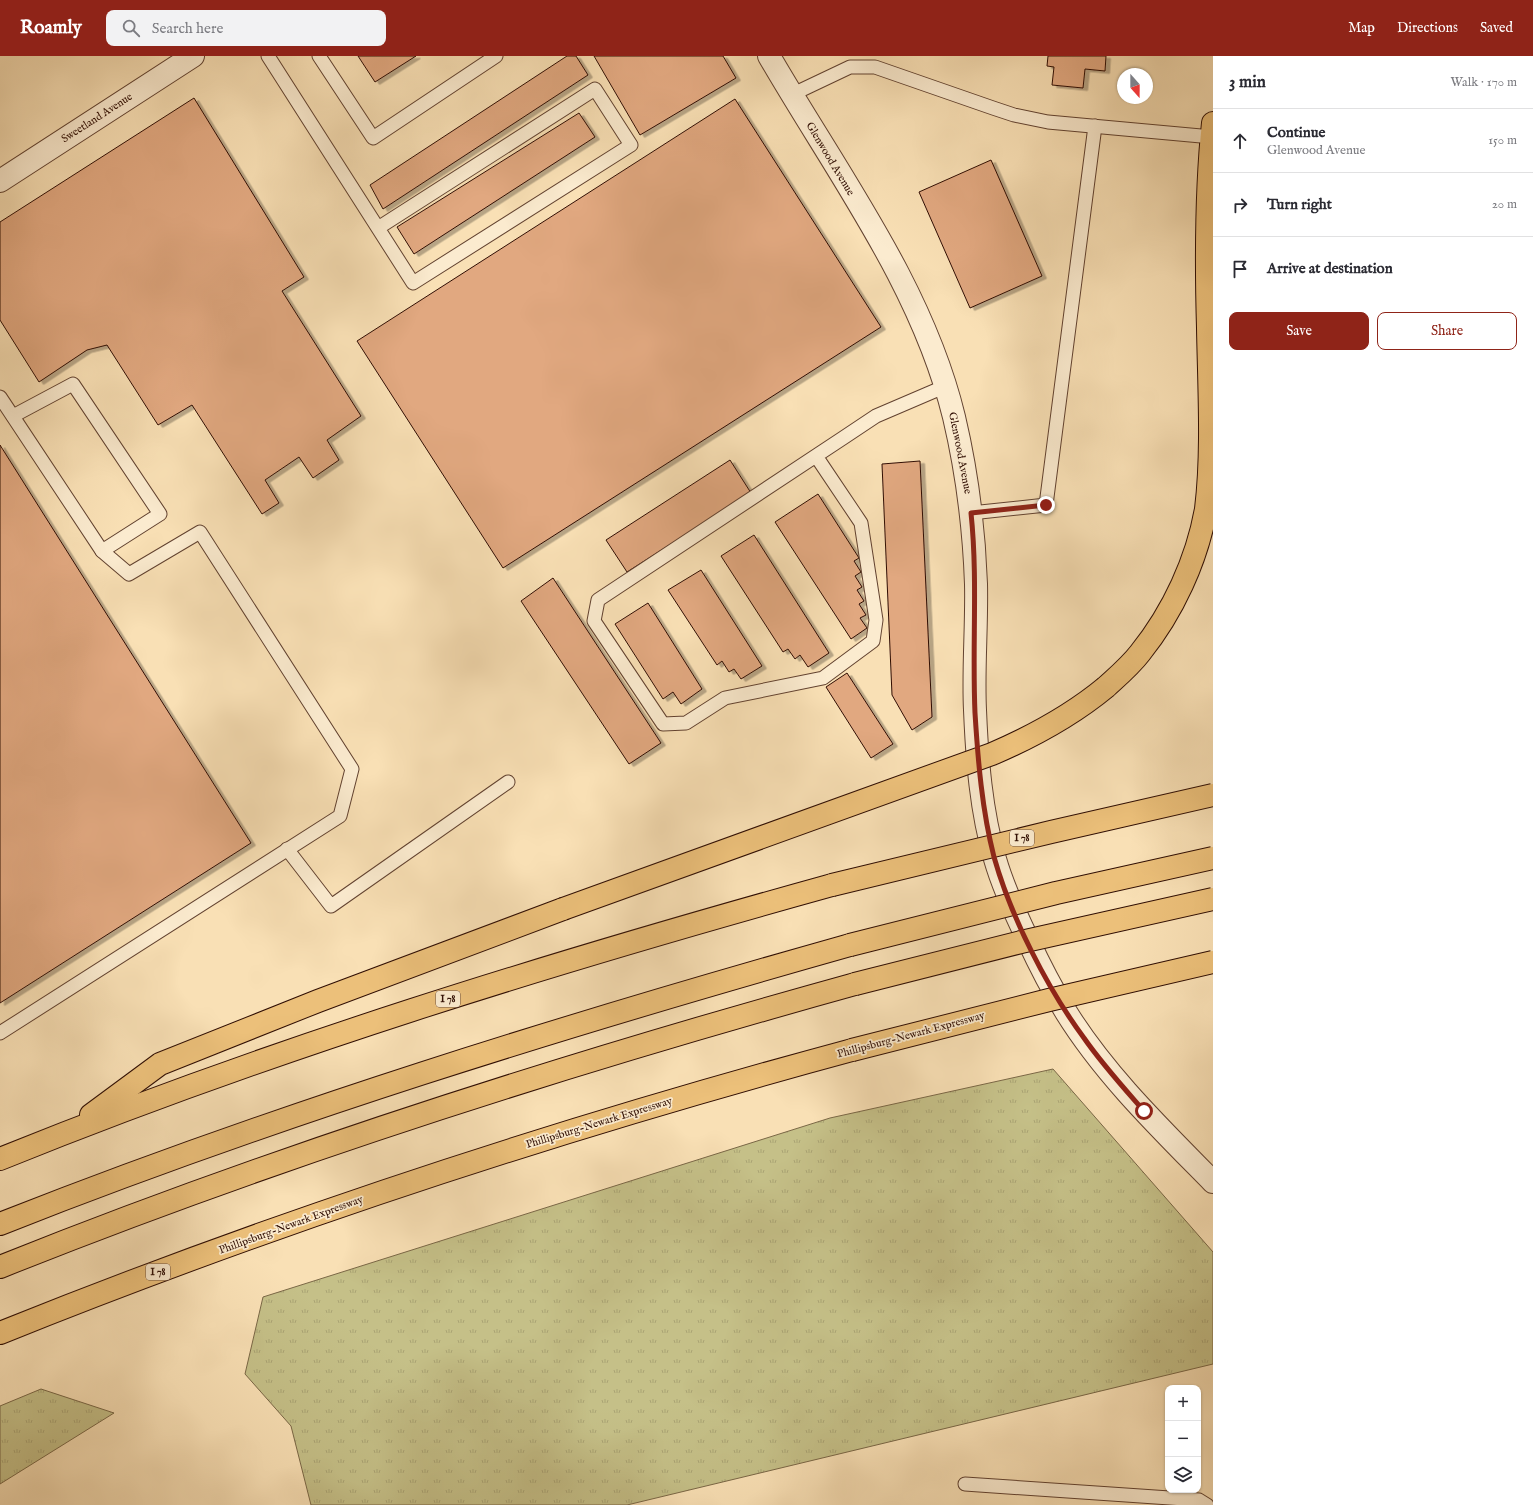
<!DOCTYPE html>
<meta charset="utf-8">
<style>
:root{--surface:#fff;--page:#f2f2f3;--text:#2b2b33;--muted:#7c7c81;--line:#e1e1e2;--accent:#8f2418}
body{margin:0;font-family:"IM FELL English",serif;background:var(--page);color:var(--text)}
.controls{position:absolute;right:12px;bottom:12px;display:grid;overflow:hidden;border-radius:8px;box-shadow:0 1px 3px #0004}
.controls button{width:36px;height:36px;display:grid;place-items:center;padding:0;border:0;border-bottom:1px solid var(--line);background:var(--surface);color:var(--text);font:20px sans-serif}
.compass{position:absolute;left:1117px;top:12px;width:36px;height:36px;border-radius:50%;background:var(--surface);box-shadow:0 1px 3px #0004;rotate:159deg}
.stop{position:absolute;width:12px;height:12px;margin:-9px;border:3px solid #8f2418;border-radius:50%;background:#fff}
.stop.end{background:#8f2418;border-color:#fff;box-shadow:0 1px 4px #0008}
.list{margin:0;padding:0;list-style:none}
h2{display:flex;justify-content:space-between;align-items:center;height:52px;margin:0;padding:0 16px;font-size:17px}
h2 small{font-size:13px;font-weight:400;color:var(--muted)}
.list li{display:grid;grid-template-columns:26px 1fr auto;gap:12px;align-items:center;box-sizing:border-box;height:64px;padding:0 16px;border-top:1px solid var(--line)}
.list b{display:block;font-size:15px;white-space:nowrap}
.list p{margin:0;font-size:13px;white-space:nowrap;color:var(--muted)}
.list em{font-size:13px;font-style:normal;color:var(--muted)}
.actions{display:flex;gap:8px;padding:12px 16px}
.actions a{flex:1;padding:9px 0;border:1px solid var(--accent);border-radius:8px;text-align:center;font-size:14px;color:var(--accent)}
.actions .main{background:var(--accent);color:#fff}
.icon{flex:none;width:22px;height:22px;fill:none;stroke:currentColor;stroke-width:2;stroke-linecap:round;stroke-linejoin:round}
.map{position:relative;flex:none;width:1213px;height:1449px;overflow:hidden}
header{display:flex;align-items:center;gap:24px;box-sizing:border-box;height:56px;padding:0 20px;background:var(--accent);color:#fff}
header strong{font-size:19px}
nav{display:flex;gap:22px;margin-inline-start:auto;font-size:14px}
.search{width:280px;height:36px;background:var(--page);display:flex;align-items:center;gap:10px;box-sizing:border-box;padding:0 14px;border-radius:8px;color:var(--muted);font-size:15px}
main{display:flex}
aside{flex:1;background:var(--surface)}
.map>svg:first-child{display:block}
</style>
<header>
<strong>Roamly</strong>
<div class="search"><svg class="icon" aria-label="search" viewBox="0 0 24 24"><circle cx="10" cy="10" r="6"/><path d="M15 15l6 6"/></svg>Search here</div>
<nav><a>Map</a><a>Directions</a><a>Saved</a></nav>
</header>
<main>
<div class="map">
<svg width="1213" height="1449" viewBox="0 0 1213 1449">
<defs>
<pattern id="grass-tufts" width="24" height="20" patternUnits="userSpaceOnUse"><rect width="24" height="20" fill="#c5c088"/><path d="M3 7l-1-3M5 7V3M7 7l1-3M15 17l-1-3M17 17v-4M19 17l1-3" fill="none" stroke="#aaa474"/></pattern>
<filter id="shadow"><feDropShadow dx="4.5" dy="2.5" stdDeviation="0" flood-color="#0004"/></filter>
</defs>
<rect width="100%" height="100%" fill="#f9e0b5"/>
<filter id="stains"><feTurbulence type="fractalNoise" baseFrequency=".005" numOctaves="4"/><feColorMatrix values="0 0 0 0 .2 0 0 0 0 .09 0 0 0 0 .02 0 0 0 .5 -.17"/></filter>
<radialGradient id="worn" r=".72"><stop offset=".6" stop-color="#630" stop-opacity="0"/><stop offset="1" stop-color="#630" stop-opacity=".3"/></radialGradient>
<g fill="url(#grass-tufts)" stroke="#7a6746">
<path d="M1053 1013 1213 1196V1308L627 1449H311L291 1370 245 1318 263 1241 830 1062Z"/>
<path d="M41 1333 114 1357 0 1428V1350Z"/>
</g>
<g fill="#e1a880" stroke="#300e03" filter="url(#shadow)">
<path d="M358 0H416L375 26Z"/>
<path d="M567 0H576L588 19 383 153 370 129Z"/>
<path d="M594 0H723L736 22 640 79Z"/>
<path d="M1048 0H1106L1105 15 1085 13 1083 32 1052 29 1054 11 1047 10Z"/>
<path d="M194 42 304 221 282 235 361 360 327 384 339 404 313 422 299 401 265 424 279 447 262 458 192 349 158 369 107 289 87 294 39 326 0 264V166Z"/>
<path d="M735 43 881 271 503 512 357 285Z"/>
<path d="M579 57 595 81 414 198 397 171Z"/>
<path d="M991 104 1042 220 970 252 919 136Z"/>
<path d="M0 389 251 787 0 947Z"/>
<path d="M730 404 751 437 627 516 606 484Z"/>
<path d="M920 405 932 661 912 674 892 639 882 408Z"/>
<path d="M818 438 859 502 854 505 861 516 855 520 862 531 857 534 864 545 859 548 866 559 860 562 867 572 851 583 775 466Z"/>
<path d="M754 479 829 597 808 611 800 599 795 603 788 593 783 596 721 500Z"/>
<path d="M701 514 762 610 741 623 734 613 729 616 722 605 717 609 668 534Z"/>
<path d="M553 522 661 687 629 708 521 545Z"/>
<path d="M648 547 702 633 681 648 673 636 663 643 615 568Z"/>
<path d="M847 617 893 688 871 702 826 631Z"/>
</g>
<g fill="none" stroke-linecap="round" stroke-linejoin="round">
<defs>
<g id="service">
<path d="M268 0 413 227 631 89 595 33 378 172"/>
<path d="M319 0 373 82 496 0"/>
<path d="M791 39 850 11H875L993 52 1014 59 1048 66 1212 81"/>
<path d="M0 341 102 495 129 518 200 476 352 713 340 760 0 977"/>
<path d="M13 360 73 328 160 458 102 495"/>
<path d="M816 400 861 467 876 564 873 585 823 622 725 642 686 667 663 668 594 565 598 544 843 382 876 360 946 330"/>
<path d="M971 457 1046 449 1095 70"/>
<path d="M287 793 331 850 508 726"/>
<path d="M965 1428 1199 1444 1207 1449"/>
</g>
<g id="tertiary">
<path d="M769 0C836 116 922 229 954 361 967 416 974 472 976 528 977 570 973 612 975 654 977 703 981 755 995 803 1003 831 1015 857 1028 884 1039 908 1052 933 1066 956 1105 1019 1161 1073 1213 1126"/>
<path d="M0 125 193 0"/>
</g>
<g id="motorway">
<path d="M1106 631C1118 620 1130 610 1140 597 1173 556 1197 504 1206 453 1213 396 1209 330 1208 272 1206 204 1206 135 1213 67"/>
<path d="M91 1059 160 1008 318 945 563 853"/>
<path d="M0 1103C271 993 551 907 832 829"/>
<path d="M0 1168C278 1058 563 970 850 889"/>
<path d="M0 1211C279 1099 566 1008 855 928"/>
<path d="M0 1277C278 1165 563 1072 852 994"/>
</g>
</defs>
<use href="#service" stroke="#624230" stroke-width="15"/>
<use href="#tertiary" stroke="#624230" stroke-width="24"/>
<use href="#motorway" stroke="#300e03" stroke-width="24"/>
<use href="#service" stroke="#fbebcf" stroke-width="13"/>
<use href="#tertiary" stroke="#fbebcf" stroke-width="22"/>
<use href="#motorway" stroke="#ecc07a" stroke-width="22"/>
<defs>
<g id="motorway-bridge">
<path d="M832 829 1051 776 1213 739"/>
<path d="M563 853 992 698C1034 680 1071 660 1106 631"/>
<path d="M850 889 1056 837 1213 802"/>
<path d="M855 928 1021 886 1213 843"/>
<path d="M852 994 1049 944 1213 906"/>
</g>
</defs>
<use href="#motorway-bridge" stroke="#300e03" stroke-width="24" stroke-linecap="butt"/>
<use href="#motorway-bridge" stroke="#ecc07a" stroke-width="22"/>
</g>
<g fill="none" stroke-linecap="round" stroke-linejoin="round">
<path stroke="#8f2418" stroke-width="5" d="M1046 449 971 457C978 523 972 590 975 657 978 705 982 754 994 801 1011 861 1047 932 1084 982 1102 1008 1123 1031 1144 1055"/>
</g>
<g text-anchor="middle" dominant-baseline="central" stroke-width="3.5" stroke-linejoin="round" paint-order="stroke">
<g fill="#fbebcf" stroke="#6d5040" stroke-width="1">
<rect x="1010" y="774" width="24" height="16" rx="3"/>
<rect x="436" y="935" width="24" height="16" rx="3"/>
<rect x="146" y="1208" width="24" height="16" rx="3"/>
</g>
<g font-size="10" font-weight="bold" fill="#300e03">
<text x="1022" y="782">I 78</text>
<text x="448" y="943">I 78</text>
<text x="158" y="1216">I 78</text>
</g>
<g font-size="11" fill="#300e03" stroke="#fbebcf">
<text transform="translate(97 62) rotate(-33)">Sweetland Avenue</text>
<text transform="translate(830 103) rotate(59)">Glenwood Avenue</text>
<text transform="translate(960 397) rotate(79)">Glenwood Avenue</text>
<text transform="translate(911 979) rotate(-15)">Phillipsburg-Newark Expressway</text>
<text transform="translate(599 1067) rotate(-17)">Phillipsburg-Newark Expressway</text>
<text transform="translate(291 1169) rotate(-20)">Phillipsburg-Newark Expressway</text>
</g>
</g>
<rect width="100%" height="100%" filter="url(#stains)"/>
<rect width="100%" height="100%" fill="url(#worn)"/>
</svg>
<div class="controls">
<button>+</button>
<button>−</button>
<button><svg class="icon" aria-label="layers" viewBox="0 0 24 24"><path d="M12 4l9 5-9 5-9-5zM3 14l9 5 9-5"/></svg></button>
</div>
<svg class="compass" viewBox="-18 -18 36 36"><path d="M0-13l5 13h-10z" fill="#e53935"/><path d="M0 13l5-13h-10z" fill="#7c7c81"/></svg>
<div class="stop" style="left:1144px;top:1055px"></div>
<div class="stop end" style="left:1046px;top:449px"></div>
</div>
<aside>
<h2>3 min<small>Walk · 170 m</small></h2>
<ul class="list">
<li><svg class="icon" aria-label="ahead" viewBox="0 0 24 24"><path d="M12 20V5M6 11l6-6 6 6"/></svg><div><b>Continue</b><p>Glenwood Avenue</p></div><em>150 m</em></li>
<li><svg class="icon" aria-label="right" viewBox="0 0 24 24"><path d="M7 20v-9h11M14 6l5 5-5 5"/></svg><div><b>Turn right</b></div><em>20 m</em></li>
<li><svg class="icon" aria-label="arrive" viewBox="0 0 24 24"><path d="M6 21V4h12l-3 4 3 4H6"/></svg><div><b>Arrive at destination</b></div></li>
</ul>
<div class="actions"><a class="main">Save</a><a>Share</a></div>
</aside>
</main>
